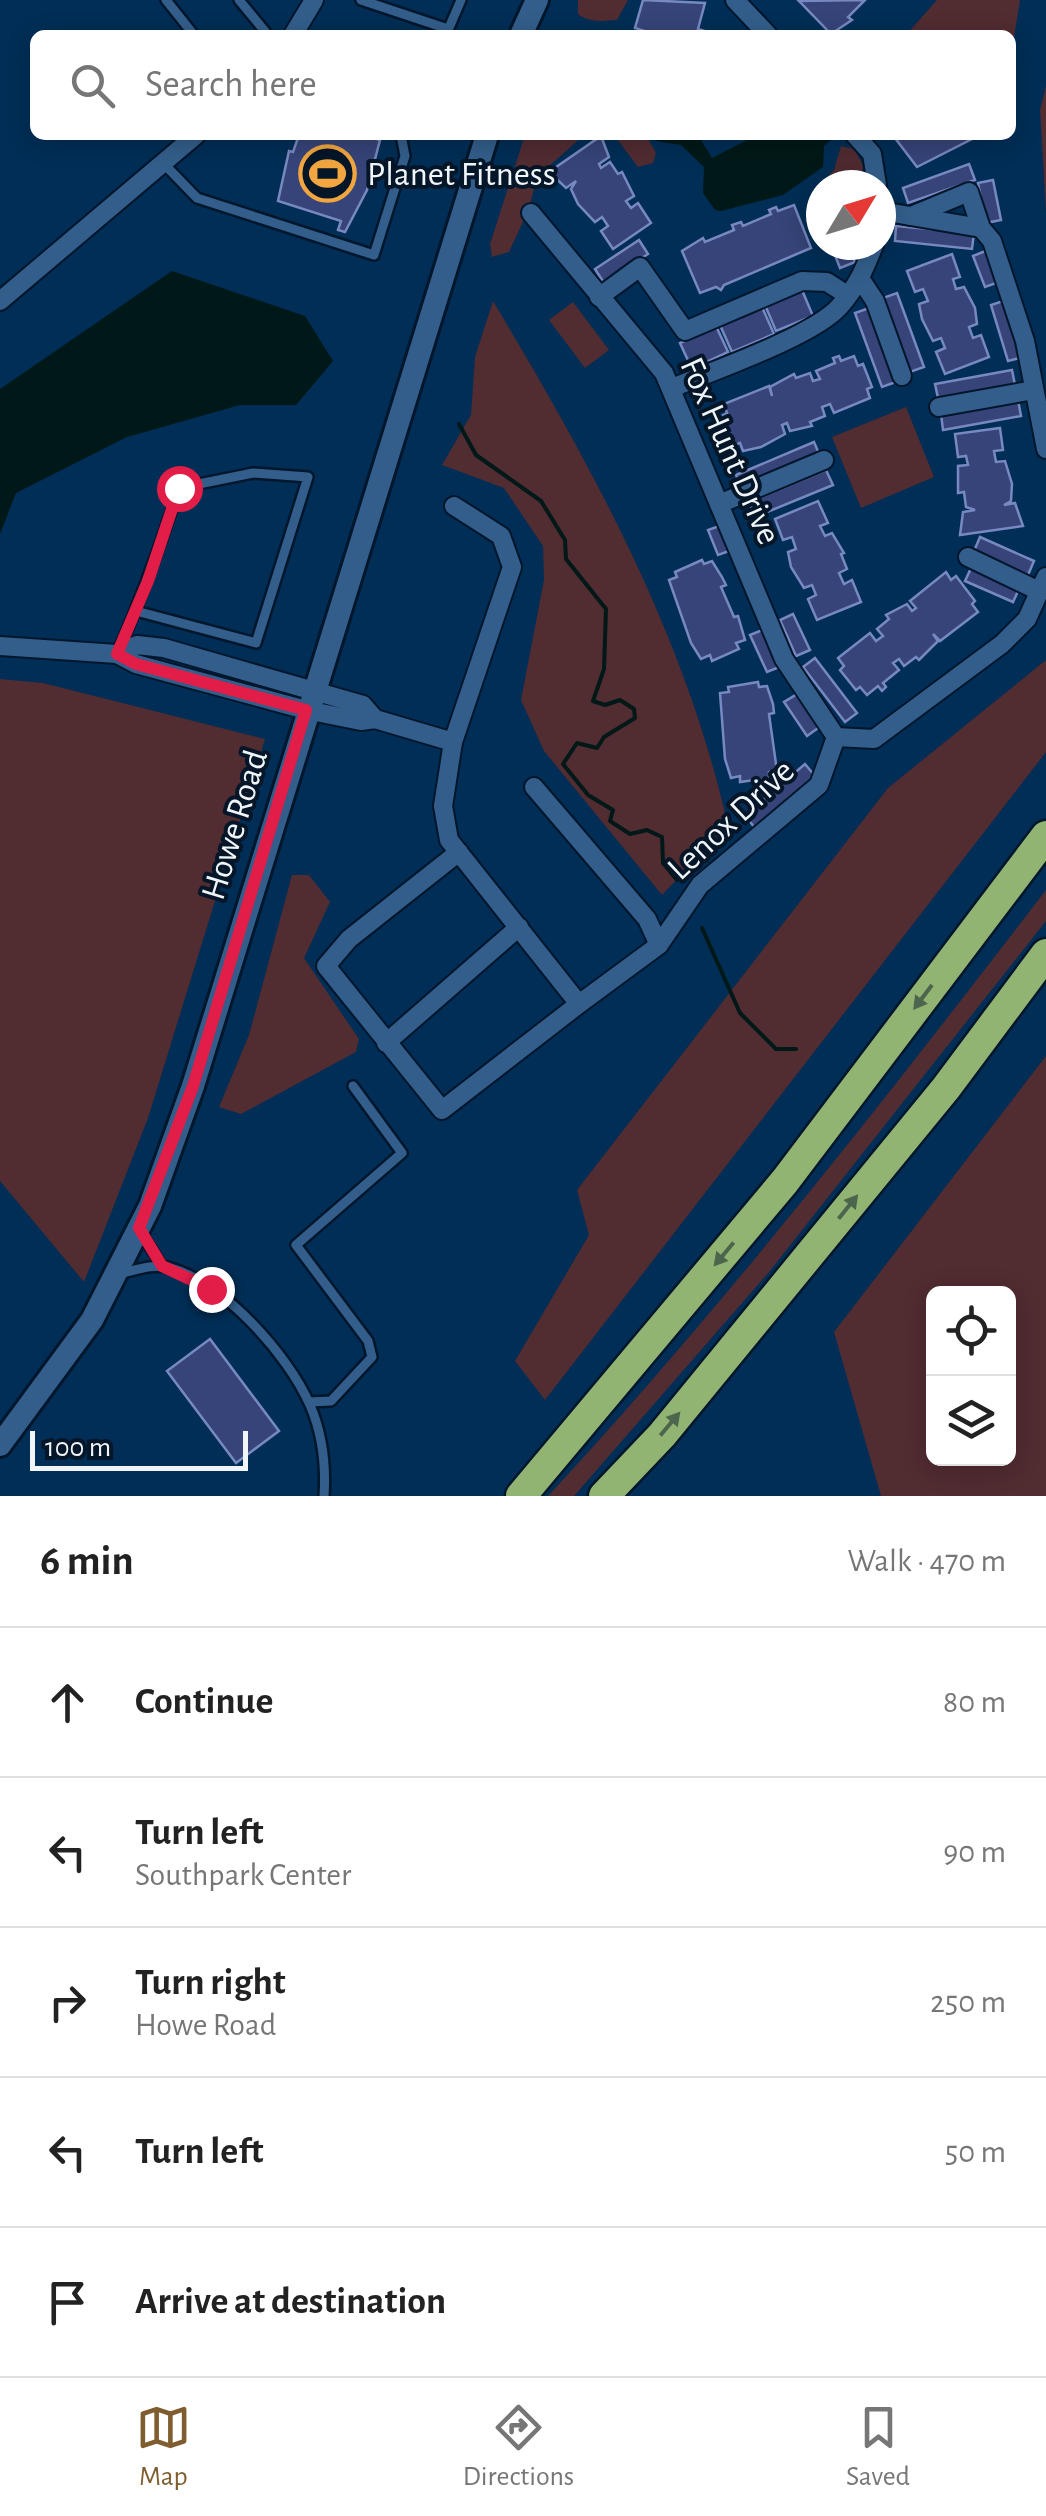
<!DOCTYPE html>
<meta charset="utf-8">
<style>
:root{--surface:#fff;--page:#f2f2f2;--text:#222;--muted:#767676;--line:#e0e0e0;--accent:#7f5d2f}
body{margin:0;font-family:"Alegreya Sans",sans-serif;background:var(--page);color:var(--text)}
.controls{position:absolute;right:30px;bottom:30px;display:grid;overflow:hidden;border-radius:15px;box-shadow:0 5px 25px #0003}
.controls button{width:90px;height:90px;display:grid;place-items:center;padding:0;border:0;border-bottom:2px solid var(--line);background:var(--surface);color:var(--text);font:50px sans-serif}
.compass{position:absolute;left:806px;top:170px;width:90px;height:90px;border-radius:50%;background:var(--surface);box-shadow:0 5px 25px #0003;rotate:52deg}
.scale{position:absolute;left:30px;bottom:25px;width:218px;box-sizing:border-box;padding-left:10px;border:5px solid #f0f5fa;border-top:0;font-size:28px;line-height:35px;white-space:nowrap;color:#f0f5fa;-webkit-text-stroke:8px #051628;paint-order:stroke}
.stop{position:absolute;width:30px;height:30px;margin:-22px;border:8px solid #e11d48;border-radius:50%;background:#fff}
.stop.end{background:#e11d48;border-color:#fff;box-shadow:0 2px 10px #0008}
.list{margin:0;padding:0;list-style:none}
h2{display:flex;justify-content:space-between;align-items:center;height:130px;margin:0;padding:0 40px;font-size:42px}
h2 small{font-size:32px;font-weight:400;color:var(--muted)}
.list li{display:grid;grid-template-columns:65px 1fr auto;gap:30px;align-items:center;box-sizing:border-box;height:150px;padding:0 40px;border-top:2px solid var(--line)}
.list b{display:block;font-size:38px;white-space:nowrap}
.list p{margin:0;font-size:32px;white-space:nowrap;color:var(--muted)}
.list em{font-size:32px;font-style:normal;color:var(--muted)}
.icon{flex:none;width:55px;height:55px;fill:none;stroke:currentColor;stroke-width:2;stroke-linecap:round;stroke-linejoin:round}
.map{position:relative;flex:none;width:1046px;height:1496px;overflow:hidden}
.search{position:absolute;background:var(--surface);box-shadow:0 5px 25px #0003;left:30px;right:30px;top:30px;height:110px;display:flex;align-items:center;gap:25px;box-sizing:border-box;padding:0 35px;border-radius:15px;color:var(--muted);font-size:38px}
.sheet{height:880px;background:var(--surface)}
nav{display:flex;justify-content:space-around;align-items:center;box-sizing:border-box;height:140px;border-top:2px solid var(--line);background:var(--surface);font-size:28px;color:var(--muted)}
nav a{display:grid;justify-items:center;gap:5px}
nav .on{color:var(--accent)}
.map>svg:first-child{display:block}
</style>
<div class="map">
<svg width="1046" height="1496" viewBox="0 0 1046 1496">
<rect width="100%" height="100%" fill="#002e56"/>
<g fill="#512c31" fill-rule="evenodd">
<path d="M578 0H628L617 20C603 21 589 23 578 14Z"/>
<path d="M937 0H1020L1011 56V35H906Z"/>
<path d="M1046 86V211L1040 110Z"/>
<path d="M525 135H584L537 177 529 209 509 252 492 257 490 244Z"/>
<path d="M614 135H646L656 153 653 163 638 167Z"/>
<path d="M841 146 854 149 863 165 862 177 821 185V196L815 197 816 189 834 170Z"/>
<path d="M493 301C593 468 685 635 728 826L662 895 544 751 521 700 544 580 543 546 504 488 442 465 471 415 475 357Z"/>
<path d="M573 302 609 350 585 368 549 320Z"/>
<path d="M906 407 934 477 861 508 832 437Z"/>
<path d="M1046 660V752L545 1400 515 1361 589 1235 577 1190 888 788Z"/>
<path d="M0 679 43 683 265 739 148 1118 84 1282 0 1181Z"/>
<path d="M292 875H309L330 902 304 958 359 1039 356 1052 241 1114 219 1107 249 1035Z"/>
<path d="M1046 890V921L769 1272 574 1496H548C725 1305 887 1097 1046 890Z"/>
<path d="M1046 1056V1496H881L834 1332ZM934 1294H1008V1458H934Z"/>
</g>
<g fill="#001918">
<path d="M649 135H698L712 158 757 135 833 138 824 146 823 167 783 195 721 211 715 210 703 193 704 167 681 145 656 141Z"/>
<path d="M172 271 305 316 333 361 296 405H240L127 437 16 493 0 534V389Z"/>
</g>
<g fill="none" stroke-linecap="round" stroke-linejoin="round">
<g stroke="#001918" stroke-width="4">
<path d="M459 424 476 455 541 501 565 540 566 559 606 609 604 669 593 701 605 705 620 700 634 709 635 718 604 737 597 748 577 743 563 764 588 795 613 810 610 821 630 834 647 830 662 837 663 863 677 880"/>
<path d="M702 928 740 1013 776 1049H796"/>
</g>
</g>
<g fill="#364479" stroke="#7889c1" stroke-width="2.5">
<path d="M643 0 705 3 698 29 705 31 704 35H657L635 28Z"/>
<path d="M865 0 848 17 852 20 831 34 799 1Z"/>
<path d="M299 135H363L380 140 367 190 345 232 338 230 341 221 278 201 289 151 293 152Z"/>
<path d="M900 135H975L976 137 917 167 895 138Z"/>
<path d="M601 136 609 157 599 164 601 168 610 162 618 174 622 172 634 196 626 201 631 208 638 203 651 223 613 249 601 231 608 226 602 217 595 222 578 204 571 189 576 181 566 188 549 172Z"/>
<path d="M969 164 975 180 908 203 903 188Z"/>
<path d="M993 180 1001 220 986 223 978 183Z"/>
<path d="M794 205 811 248 724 285 721 290 716 287 700 293 682 251 703 238 705 242 734 230 732 225 741 222 743 226 771 214 769 210 776 207 778 211Z"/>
<path d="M896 226 974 233 972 249 895 241Z"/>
<path d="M639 240 648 254 604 283 595 269Z"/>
<path d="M831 245H848L855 262 840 268Z"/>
<path d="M988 250 999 282 985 287 973 256Z"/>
<path d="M952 254 960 277 953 279 956 289 964 287 975 308 977 324 969 327 973 338 981 335 989 357 945 374 936 352 945 348 941 338 933 341 922 319 919 304 928 301 923 289 915 292 907 271Z"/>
<path d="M802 290 813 316 776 331 765 305Z"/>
<path d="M897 293 924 367 910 372 883 298Z"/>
<path d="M1006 300 1023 357 1008 361 991 305Z"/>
<path d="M762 307 774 334 732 352 720 325Z"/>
<path d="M869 308 896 382 882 387 855 313Z"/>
<path d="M716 326 728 352 692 369 680 343Z"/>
<path d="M839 356 841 361 854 356 858 366 863 364 872 387 867 389 870 398 834 413 830 404 822 407 825 416 810 422 812 426 790 431 787 423 782 425 785 434 761 447 743 451 740 443 735 445 723 415 727 413 724 404 769 386 772 396 770 387 794 374 796 378 810 373 813 381 820 379 816 371 835 363 833 358Z"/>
<path d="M1012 370 1015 385 938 398 935 384Z"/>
<path d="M1018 400 1021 416 943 430 941 414Z"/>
<path d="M1000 428 1003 450 994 451 996 462 1005 461 1012 484 1011 501 1004 505 1015 503 1023 526 960 535 963 512 975 510 966 507 964 492 958 493V466L968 465 966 456 958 457 955 434Z"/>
<path d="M814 442 820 456 742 489 736 475Z"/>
<path d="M826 470 833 485 755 517 749 502Z"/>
<path d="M818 501 828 523 820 526 825 536 832 533 844 553 841 554 847 569 839 573 844 584 852 580 861 602 817 620 808 599 816 595 812 585 804 588 791 567 788 552 796 549 792 537 783 540 775 519Z"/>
<path d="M722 525 732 550 718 555 708 530Z"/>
<path d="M980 537 1034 561 1028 575 974 551Z"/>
<path d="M702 560 704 564 712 561 722 577 726 585 721 587 734 617 738 616 745 640 736 643 739 649 712 661 710 655 701 659 691 643 669 580 677 577 675 572Z"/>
<path d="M972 566 1020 587 1013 602 965 581Z"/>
<path d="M946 572 951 580 956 576 975 601 972 604 978 612 940 641 933 634 938 641 919 660 916 657 904 666 899 659 893 663 899 670 883 683 886 687 882 691 878 686 867 695 860 687 856 690 840 670 844 666 838 658 870 633 876 641 883 636 877 629 889 619 886 615 907 604 912 611 916 608 910 601Z"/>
<path d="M793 614 810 650 796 656 780 620Z"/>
<path d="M765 629 782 666 767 672 750 635Z"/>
<path d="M815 658 857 713 845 722 803 667Z"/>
<path d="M758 682 759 687 767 686 773 704 774 713 769 714 777 771 769 772V778L740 782V776L731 778 725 759 720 693 729 692 728 687Z"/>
<path d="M799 693 821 726 807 736 784 702Z"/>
<path d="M805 764 815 776 754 827 745 815Z"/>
<path d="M210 1339 279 1431 236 1463 167 1371Z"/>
</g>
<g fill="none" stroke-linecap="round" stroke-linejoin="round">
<defs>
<g id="service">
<path d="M166 0 194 35"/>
<path d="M239 0 268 35"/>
<path d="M361 0 448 29"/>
<path d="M446 35 461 0"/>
<path d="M165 165 197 198 374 255 405 156 401 135"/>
<path d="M118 652C141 598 161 544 179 488L253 473 308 477 256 643 136 611"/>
<path d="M140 1231 162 1266"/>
<path d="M122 1273C136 1270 153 1264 168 1267 223 1282 287 1353 310 1405 322 1433 326 1466 324 1496"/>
<path d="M309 1402 331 1401 372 1357 368 1341 296 1245 402 1153 353 1086"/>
</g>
<g id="minor">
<path d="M735 0 768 35"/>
<path d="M293 35 314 0"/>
<path d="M855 135 872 154 877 185"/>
<path d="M881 211 981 228 992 241 1025 341 1046 449"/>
<path d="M531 213 664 373 784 659 836 737"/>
<path d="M911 216 969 192 981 228"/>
<path d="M861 280 875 301 902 376"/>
<path d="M599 297 640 267 685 331 802 281 827 282 847 295"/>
<path d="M0 301 196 135"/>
<path d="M672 388C712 371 814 336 840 306 857 287 865 268 874 245"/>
<path d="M939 407 1034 390"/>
<path d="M719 504 824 460"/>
<path d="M968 557 1039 591"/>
<path d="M0 646 117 654 136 664 306 710 361 721 375 719 453 742 512 567 501 536 454 506"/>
<path d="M117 654 137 645 164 648 363 705 375 719"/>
<path d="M836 737 874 739 1002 644 1027 619 1046 577"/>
<path d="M453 742 443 806 449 840 579 1004 442 1110 326 966 349 939 459 852"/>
<path d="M534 787 647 919 659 945 579 1004"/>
<path d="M659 945 700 885 819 785 836 737"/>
<path d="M386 1043 519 927"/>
</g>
<g id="tertiary">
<path d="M521 35 537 0"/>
<path d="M0 1445 92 1320 150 1206 193 1086 487 135"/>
</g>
<g id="motorway">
<path d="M521 1496 785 1181 1046 836"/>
<path d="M604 1496 662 1435 946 1088 1046 954"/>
</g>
</defs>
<use href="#service" stroke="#02162c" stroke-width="14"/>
<use href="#minor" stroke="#02162c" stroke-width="22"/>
<use href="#tertiary" stroke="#02162c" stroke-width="28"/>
<use href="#motorway" stroke="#02162c" stroke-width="35"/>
<use href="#service" stroke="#335e8b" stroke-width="9"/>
<use href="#minor" stroke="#335e8b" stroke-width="18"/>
<use href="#tertiary" stroke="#335e8b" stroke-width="22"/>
<use href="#motorway" stroke="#92b472" stroke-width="30"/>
</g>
<defs><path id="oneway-solid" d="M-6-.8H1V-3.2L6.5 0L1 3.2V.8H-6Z" transform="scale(2.5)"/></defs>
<g fill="#4c654d">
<use href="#oneway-solid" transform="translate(923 997) rotate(127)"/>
<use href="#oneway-solid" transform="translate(848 1207) rotate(-51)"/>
<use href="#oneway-solid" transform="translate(724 1254) rotate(130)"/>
<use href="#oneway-solid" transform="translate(670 1424) rotate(-50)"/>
</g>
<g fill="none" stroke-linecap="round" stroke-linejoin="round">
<path stroke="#e11d48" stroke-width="12" d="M179 488 148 581 117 654 136 664 306 710 193 1086 139 1228 162 1266 211 1289"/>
</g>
<defs>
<symbol id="stadium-ring" viewBox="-11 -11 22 22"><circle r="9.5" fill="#051628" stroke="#f1a63f" stroke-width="1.5"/><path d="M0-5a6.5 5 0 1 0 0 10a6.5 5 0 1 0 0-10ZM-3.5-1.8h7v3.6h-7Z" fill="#f1a63f"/></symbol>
</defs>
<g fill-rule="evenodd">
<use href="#stadium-ring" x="296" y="142" width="63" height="63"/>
</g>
<g text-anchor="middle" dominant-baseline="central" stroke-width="8" stroke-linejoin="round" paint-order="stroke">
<g font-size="35" fill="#f0f5fa" stroke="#051628" text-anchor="start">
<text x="367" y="174">Planet Fitness</text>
</g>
<g font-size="35" fill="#f0f5fa" stroke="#051628">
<text transform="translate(730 451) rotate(66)">Fox Hunt Drive</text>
<text transform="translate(731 820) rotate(-43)">Lenox Drive</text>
<text transform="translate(235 825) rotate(-73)">Howe Road</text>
</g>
</g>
</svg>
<div class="controls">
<button><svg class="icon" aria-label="locate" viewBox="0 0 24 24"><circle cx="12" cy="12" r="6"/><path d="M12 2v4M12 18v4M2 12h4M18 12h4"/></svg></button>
<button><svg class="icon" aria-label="layers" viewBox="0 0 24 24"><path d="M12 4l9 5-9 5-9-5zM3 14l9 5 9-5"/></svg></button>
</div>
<svg class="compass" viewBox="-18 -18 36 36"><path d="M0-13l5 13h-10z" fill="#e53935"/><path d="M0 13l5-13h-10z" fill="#767676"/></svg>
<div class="scale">100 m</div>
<div class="stop" style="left:179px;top:488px"></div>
<div class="stop end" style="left:211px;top:1289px"></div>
<div class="search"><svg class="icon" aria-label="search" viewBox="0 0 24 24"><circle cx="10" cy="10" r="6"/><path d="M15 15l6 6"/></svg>Search here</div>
</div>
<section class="sheet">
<h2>6 min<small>Walk · 470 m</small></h2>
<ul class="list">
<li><svg class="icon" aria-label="ahead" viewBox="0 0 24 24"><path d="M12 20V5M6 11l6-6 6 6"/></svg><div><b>Continue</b></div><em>80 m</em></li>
<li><svg class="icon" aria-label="left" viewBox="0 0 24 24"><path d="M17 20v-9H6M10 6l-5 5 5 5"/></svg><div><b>Turn left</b><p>Southpark Center</p></div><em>90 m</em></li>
<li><svg class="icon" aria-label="right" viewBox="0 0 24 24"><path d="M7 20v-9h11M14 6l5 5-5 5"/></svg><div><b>Turn right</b><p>Howe Road</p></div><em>250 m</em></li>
<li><svg class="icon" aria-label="left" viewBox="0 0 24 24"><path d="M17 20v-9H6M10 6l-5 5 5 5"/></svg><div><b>Turn left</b></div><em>50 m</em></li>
<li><svg class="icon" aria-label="arrive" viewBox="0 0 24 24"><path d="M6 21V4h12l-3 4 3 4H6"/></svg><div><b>Arrive at destination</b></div></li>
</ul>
</section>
<nav>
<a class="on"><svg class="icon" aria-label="map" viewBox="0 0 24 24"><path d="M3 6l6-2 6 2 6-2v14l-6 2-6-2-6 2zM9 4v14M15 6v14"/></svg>Map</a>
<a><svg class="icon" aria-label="directions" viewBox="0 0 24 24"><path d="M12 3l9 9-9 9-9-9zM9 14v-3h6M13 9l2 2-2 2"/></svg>Directions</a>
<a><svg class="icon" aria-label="saved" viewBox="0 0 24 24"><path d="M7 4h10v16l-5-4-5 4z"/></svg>Saved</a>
</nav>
